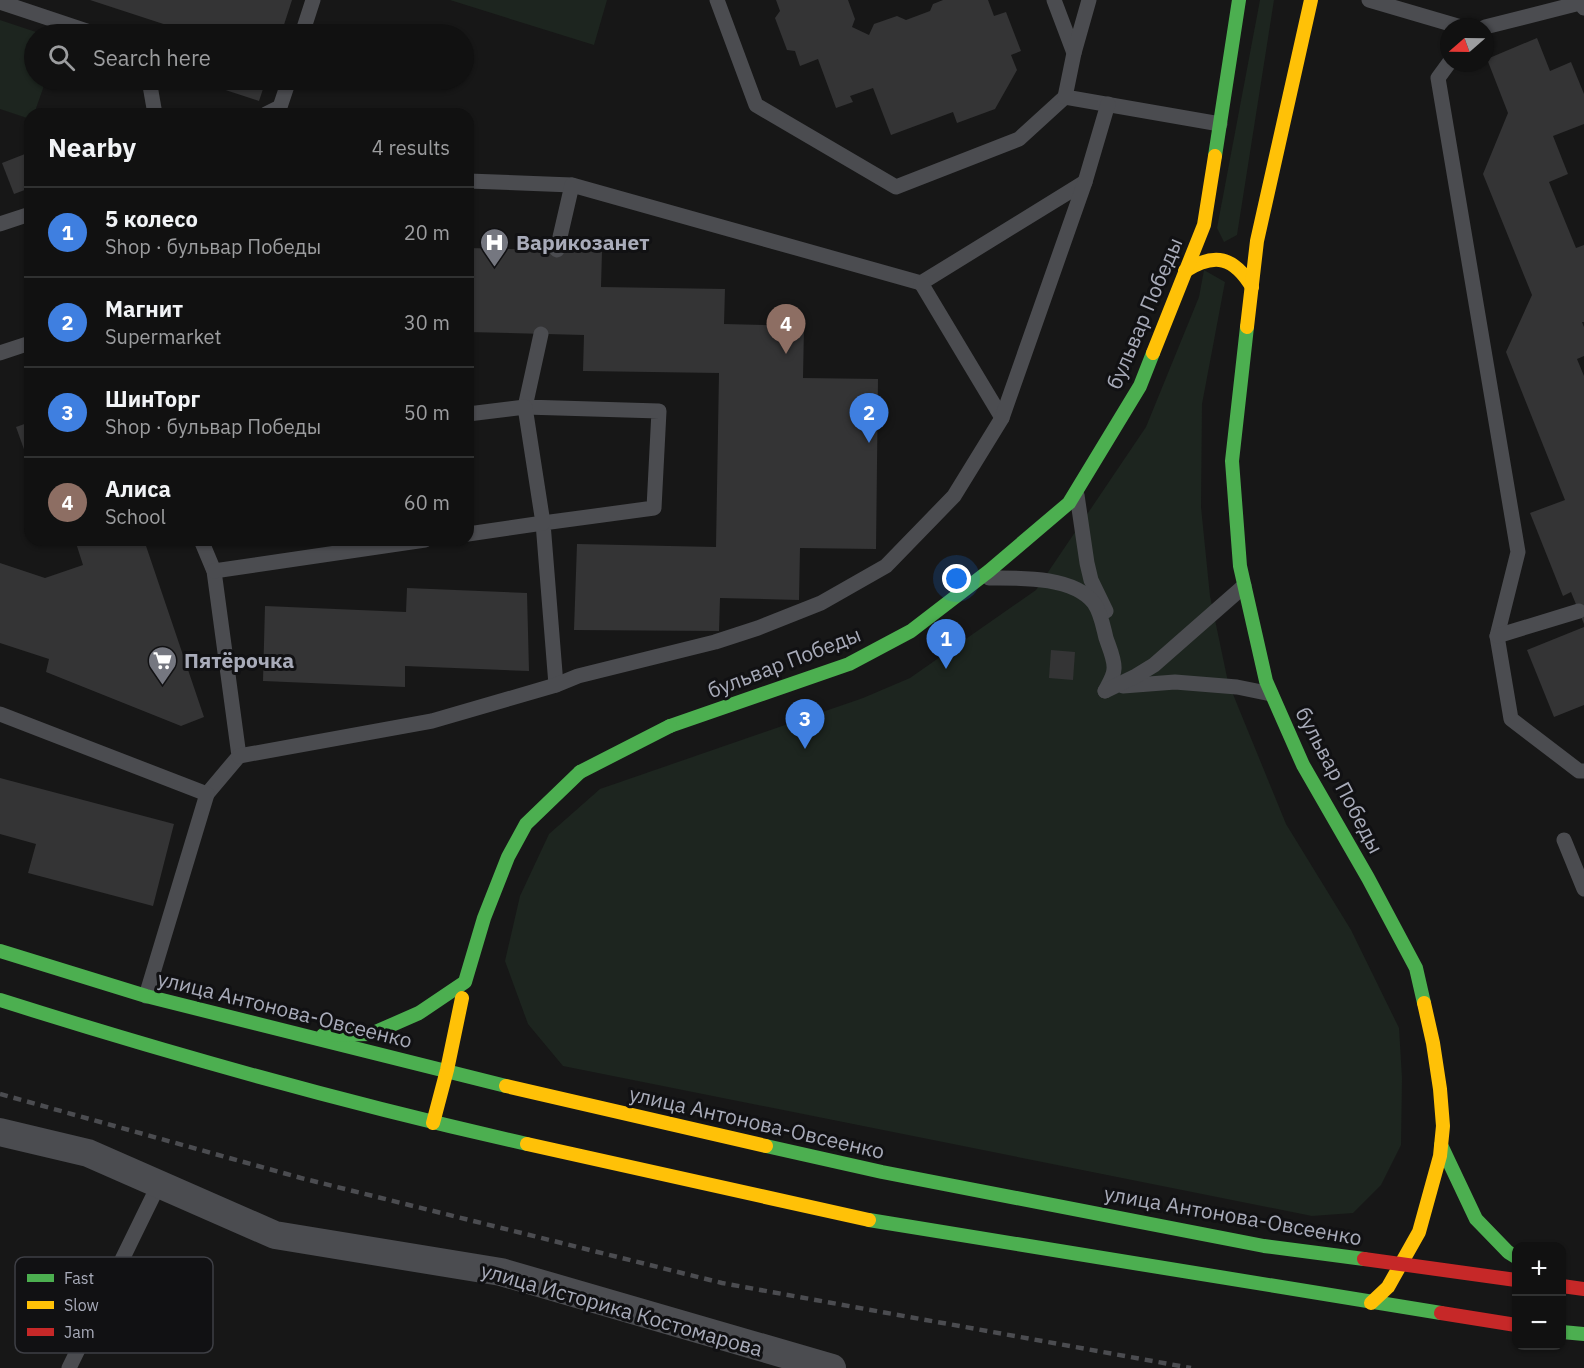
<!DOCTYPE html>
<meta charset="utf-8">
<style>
:root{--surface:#111;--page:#1a1a1a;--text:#f1f3f6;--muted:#9c9d9f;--line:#303131;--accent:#7c3aed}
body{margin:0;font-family:"IBM Plex Sans",sans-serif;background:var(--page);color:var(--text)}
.controls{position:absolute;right:18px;bottom:18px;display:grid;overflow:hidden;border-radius:12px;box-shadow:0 2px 4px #0004}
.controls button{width:54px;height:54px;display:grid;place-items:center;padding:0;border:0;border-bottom:2px solid var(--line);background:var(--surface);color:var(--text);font:30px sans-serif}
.compass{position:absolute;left:1440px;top:18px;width:54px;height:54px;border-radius:50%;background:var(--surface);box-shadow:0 2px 4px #0004;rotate:250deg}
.you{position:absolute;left:957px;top:579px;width:21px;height:21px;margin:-15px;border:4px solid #fff;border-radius:50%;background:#1a73e8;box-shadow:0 0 0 9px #1a73e833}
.badge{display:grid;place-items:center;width:39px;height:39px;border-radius:50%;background:var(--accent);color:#fff;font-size:20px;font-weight:700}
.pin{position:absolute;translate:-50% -50px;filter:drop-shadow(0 2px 3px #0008)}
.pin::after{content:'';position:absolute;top:32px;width:21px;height:18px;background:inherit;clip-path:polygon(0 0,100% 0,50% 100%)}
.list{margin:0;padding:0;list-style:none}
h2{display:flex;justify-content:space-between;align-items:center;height:78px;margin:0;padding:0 24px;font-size:26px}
h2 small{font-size:20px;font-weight:400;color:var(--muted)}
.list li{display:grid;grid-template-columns:39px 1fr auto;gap:18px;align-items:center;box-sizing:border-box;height:90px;padding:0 24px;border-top:2px solid var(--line)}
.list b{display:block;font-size:22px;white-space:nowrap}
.list p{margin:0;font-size:20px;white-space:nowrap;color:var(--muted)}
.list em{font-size:20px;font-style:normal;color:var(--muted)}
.icon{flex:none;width:33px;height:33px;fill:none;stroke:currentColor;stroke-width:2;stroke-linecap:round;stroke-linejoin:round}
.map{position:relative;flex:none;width:1584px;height:1368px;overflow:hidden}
.search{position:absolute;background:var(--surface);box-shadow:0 2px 4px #0004;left:24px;top:24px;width:450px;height:66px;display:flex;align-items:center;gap:15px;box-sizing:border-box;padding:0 21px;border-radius:33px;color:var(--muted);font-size:22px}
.panel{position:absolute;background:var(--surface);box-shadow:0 2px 4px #0004;left:24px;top:108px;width:450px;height:438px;border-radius:18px}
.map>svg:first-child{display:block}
</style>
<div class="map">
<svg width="1584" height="1368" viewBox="0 0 1584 1368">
<rect width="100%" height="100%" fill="#171717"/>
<g fill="#1d251f">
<path d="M450 0H607L594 45Z"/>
<path d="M1260 0H1274L1237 235 1224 242 1217 228Z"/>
<path d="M0 20 42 34H34V80H46L34 114H30V119L0 109Z"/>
<path d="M1204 270 1225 282 1202 404 1201 507 1210 596 1228 682 1286 824 1351 930 1399 1028 1402 1078 1401 1145 1381 1185 1353 1213 1312 1216 563 1066 528 1024 505 961 520 896 549 834 600 789 863 698 910 678 1036 590 1146 427 1199 297Z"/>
</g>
<g fill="#343435">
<path d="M90 0H292L281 34H194Z"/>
<path d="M776 0H848L855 19 852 27 869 35 874 24 897 16 906 20 930 11 933 4 943 0H988L994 16 1006 12 1021 51 1011 55 1017 70 995 109 957 123 953 112 891 135 873 88 850 96 853 102 836 108 818 59 800 66 795 51 787 50 775 18 780 11Z"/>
<path d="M1537 38 1550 71 1571 62 1584 94V124L1553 136 1568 174 1549 182 1576 248 1584 245V322H1582L1584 327V356L1577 359 1584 376V624L1571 592 1563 596 1530 513 1565 500 1506 352 1532 295 1483 174 1508 113 1487 59Z"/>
<path d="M195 80H266L259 101Z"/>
<path d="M30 152V188L14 194 2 163Z"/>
<path d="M468 248 602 251 601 287 725 289 724 324 804 326 803 378 878 379 876 549 800 548 799 600 720 598 719 631 574 630 577 544 716 547 719 373 583 371 584 335 468 332Z"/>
<path d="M30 422V466L16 427Z"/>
<path d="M75 540H144L204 717 181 726 46 672 49 659 0 643V563L45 578 83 565Z"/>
<path d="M407 588 527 593 529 671 405 666V687L263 681 265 606 406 612Z"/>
<path d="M1584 627V705L1554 717 1527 650Z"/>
<path d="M1051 650 1075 652 1073 680 1049 678Z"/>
<path d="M0 778 174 824 153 906 28 873 36 844 0 834Z"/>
</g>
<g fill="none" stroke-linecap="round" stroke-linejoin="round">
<g stroke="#4b4c50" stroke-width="15">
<path d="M717 0 756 105 896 187 1019 139 1065 97"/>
<path d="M1054 0 1074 53"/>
<path d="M1089 0 1074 53 1065 97 1220 124"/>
<path d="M1369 0 1461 27"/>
<path d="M0 2 96 34"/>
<path d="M1485 27 1580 3 1584 8"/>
<path d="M302 34 313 0"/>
<path d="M1449 63 1438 78 1518 552 1497 636 1511 719 1579 771H1584"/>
<path d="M149 80 155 114"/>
<path d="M266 114 280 107 289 80"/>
<path d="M468 181 572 185"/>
<path d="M0 224 30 214"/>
<path d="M557 250 572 185 921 283 1085 182"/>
<path d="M921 283 1002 418"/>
<path d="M541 334 525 407 659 411 654 508 543 523 556 685"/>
<path d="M0 353 30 343"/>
<path d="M468 414 525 407 543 523 468 534"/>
<path d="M1077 495 1087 563 1091 580 1106 611"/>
<path d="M201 540 214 571 239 756 207 794"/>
<path d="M214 571 425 540"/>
<path d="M989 578C1019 578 1073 576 1094 603 1101 613 1103 626 1106 638 1109 647 1115 660 1114 669 1114 676 1108 685 1105 691"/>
<path d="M1497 636 1579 611"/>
<path d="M1123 686 1175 682 1237 687 1271 694"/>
<path d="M1105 691 1136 676 1154 665 1244 586"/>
<path d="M0 714 207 794 146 996"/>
<path d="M239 756 432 721 556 685 578 676 715 642 758 628 821 603 886 566 954 496 1002 418 1085 182 1108 104"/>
<path d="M1564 840 1584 889"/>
<path d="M69 1368 158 1186"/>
</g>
<path stroke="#4b4c50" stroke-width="28" d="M0 1132 88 1153 275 1235 501 1272 832 1368"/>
<g stroke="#4caf50" stroke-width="14">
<path d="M1215 156 1239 0"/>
<path d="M1247 327 1232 461 1240 566 1266 681 1303 765 1368 878 1416 968 1424 1003"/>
<path d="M670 726 849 664 911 631 989 571 1069 503 1140 386 1153 353"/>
<path d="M580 772 670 726"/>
<path d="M0 951 146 996 506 1086"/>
<path d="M0 1000C174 1055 349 1104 527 1144"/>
<path d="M323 1035 371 1034 419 1013 465 982 484 918 508 857 526 824 580 772"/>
<path d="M1441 1145 1476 1219 1508 1252 1516 1257"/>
<path d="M766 1146 882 1172 1264 1246 1364 1259"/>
<path d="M869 1220 1441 1313"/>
<path d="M1562 1332 1584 1334"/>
</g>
<g stroke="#ffc107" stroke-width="14">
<path d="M1185 271C1215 252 1234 257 1252 287"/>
<path d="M1247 327 1257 241 1311 0"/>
<path d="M1153 353 1204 225 1215 156"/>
<path d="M506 1086 766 1146"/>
<path d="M433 1123 447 1070 462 998"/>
<path d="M527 1144 869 1220"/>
<path d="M1371 1303 1388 1287 1419 1232 1440 1156 1443 1126 1440 1089 1433 1043 1424 1003"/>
</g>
<g stroke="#c62828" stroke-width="14">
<path d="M1364 1259 1516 1280"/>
<path d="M1562 1286 1584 1289"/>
<path d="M1441 1313 1516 1325"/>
</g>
<path stroke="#4b4c50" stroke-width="4.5" stroke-dasharray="8 6" stroke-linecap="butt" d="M0 1094 301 1178 722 1283 1191 1368"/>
</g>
<defs>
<symbol id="hospital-pin" viewBox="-11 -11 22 30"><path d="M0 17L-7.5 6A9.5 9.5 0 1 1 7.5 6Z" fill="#757780" stroke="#111113"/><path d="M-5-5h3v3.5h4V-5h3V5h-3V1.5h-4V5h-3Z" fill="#fff"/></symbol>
<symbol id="supermarket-pin" viewBox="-11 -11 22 30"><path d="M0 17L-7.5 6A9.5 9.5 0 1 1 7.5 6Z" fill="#757780" stroke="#111113"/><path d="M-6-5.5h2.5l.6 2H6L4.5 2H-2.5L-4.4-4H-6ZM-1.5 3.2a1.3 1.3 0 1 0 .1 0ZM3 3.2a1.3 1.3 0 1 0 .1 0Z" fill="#fff"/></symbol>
</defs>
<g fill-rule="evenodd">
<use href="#hospital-pin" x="478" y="226" width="33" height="45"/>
<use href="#supermarket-pin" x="146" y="644" width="33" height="45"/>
</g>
<g text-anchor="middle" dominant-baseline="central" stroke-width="6" stroke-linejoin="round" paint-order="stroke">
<g font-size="21" font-weight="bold" fill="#a8abb9" stroke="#111113" text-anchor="start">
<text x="516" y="242">Варикозанет</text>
<text x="184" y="660">Пятёрочка</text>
</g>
<g font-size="21" fill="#a8abb9" stroke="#111113">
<text transform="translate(1144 313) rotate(-67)">бульвар Победы</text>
<text transform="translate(784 662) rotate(-21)">бульвар Победы</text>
<text transform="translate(1340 780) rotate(62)">бульвар Победы</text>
<text transform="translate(285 1009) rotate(14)">улица Антонова-Овсеенко</text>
<text transform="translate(757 1122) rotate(13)">улица Антонова-Овсеенко</text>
<text transform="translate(1233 1215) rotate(10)">улица Антонова-Овсеенко</text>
<text transform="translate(622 1309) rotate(16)">улица Историка Костомарова</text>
</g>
</g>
<rect x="15" y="1257" width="198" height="96" rx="9" fill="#111113" stroke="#3e3f45" stroke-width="1.5"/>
<rect x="27" y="1274" width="27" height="8" fill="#4caf50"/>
<rect x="27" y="1301" width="27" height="8" fill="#ffc107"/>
<rect x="27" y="1328" width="27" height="8" fill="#c62828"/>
<g font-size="16" fill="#a8abb9">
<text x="64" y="1284">Fast</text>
<text x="64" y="1311">Slow</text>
<text x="64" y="1338">Jam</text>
</g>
</svg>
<div class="controls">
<button>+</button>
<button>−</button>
</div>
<svg class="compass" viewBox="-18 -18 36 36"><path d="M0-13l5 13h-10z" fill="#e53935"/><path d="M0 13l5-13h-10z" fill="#9c9d9f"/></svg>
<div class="you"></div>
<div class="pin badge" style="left:946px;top:669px;background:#3f7fe0">1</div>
<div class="pin badge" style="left:869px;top:443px;background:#3f7fe0">2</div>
<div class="pin badge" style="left:805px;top:749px;background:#3f7fe0">3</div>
<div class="pin badge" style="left:786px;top:354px;background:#8d6e63">4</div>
<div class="search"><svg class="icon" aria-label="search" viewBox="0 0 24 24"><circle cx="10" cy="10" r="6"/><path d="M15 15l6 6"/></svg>Search here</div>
<section class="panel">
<h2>Nearby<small>4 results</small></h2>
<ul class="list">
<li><span class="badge" style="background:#3f7fe0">1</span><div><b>5 колесо</b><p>Shop · бульвар Победы</p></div><em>20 m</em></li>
<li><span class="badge" style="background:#3f7fe0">2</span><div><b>Магнит</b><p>Supermarket</p></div><em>30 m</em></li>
<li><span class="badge" style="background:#3f7fe0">3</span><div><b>ШинТорг</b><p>Shop · бульвар Победы</p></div><em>50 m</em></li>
<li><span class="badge" style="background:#8d6e63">4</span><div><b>Алиса</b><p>School</p></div><em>60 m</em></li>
</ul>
</section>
</div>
